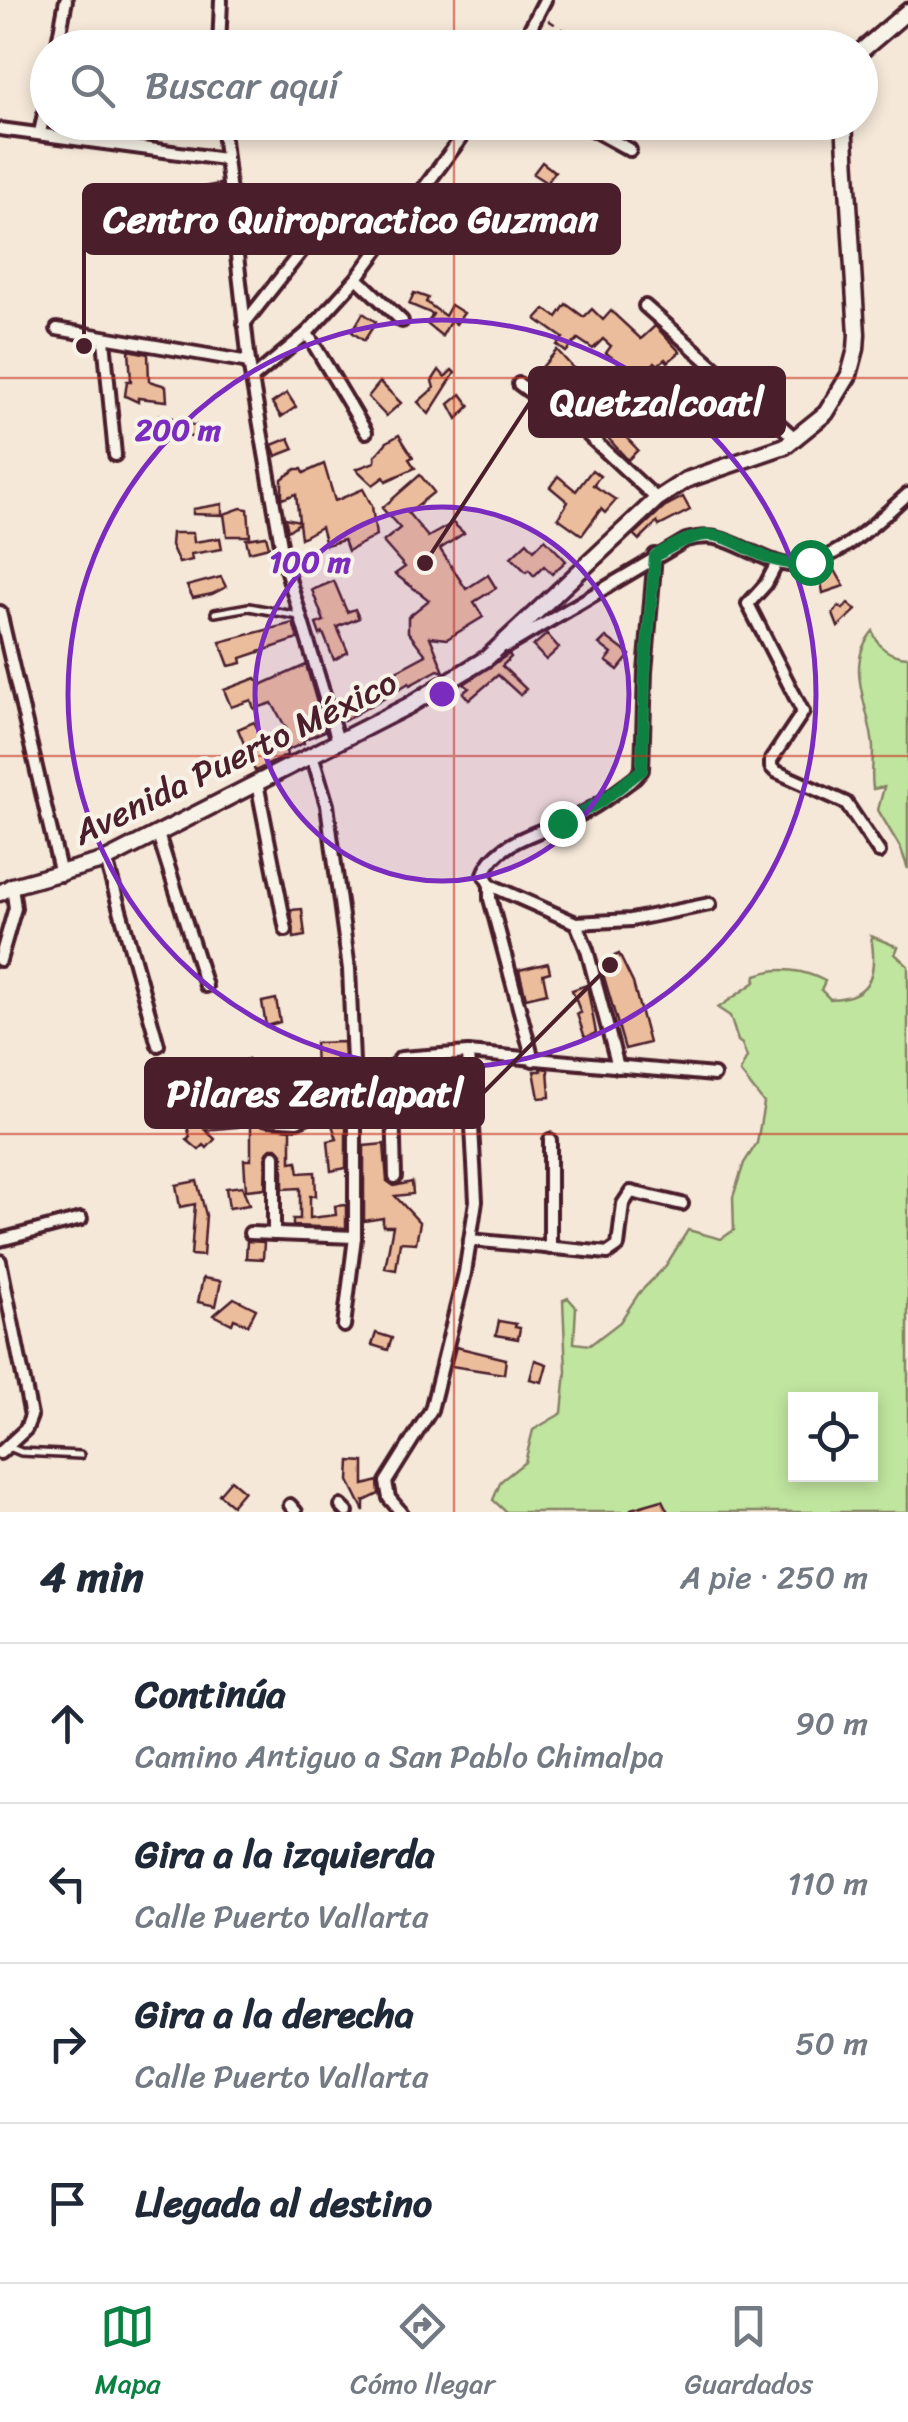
<!DOCTYPE html>
<html lang="es">
<meta charset="utf-8">
<style>
:root{--surface:#fff;--page:#f2f2f3;--text:#1f2937;--muted:#747a83;--line:#e0e1e3;--accent:#0b8043}
body{margin:0;font-family:Sriracha,sans-serif;background:var(--page);color:var(--text)}
.controls{position:absolute;right:30px;bottom:30px;display:grid;overflow:hidden;border-radius:0px;box-shadow:0 5px 15px #0003}
.controls button{width:90px;height:90px;display:grid;place-items:center;padding:0;border:0;border-bottom:2px solid var(--line);background:var(--surface);color:var(--text);font:50px sans-serif}
.stop{position:absolute;width:30px;height:30px;margin:-22px;border:8px solid #0b8043;border-radius:50%;background:#fff}
.stop.end{background:#0b8043;border-color:#fff;box-shadow:0 2px 10px #0008}
.list{margin:0;padding:0;list-style:none}
h2{display:flex;justify-content:space-between;align-items:center;height:130px;margin:0;padding:0 40px;font-size:42px}
h2 small{font-size:32px;font-weight:400;color:var(--muted)}
.list li{display:grid;grid-template-columns:65px 1fr auto;gap:30px;align-items:center;box-sizing:border-box;height:160px;padding:0 40px;border-top:2px solid var(--line)}
.list b{display:block;font-size:38px;white-space:nowrap}
.list p{margin:0;font-size:32px;white-space:nowrap;color:var(--muted)}
.list em{font-size:32px;font-style:normal;color:var(--muted)}
.icon{flex:none;width:55px;height:55px;fill:none;stroke:currentColor;stroke-width:2;stroke-linecap:round;stroke-linejoin:round}
.map{position:relative;flex:none;width:908px;height:1512px;overflow:hidden}
.search{position:absolute;background:var(--surface);box-shadow:0 5px 15px #0003;left:30px;right:30px;top:30px;height:110px;display:flex;align-items:center;gap:25px;box-sizing:border-box;padding:0 35px;border-radius:55px;color:var(--muted);font-size:38px}
.sheet{height:770px;background:var(--surface)}
nav{display:flex;justify-content:space-around;align-items:center;box-sizing:border-box;height:140px;border-top:2px solid var(--line);background:var(--surface);font-size:28px;color:var(--muted)}
nav a{display:grid;justify-items:center;gap:5px}
nav .on{color:var(--accent)}
.map>svg:first-child{display:block}
</style>
<div class="map">
<svg width="908" height="1512" viewBox="0 0 908 1512">
<rect width="100%" height="100%" fill="#f5e8d9"/>
<filter id="ink" filterUnits="userSpaceOnUse"><feTurbulence type="fractalNoise" baseFrequency=".01" numOctaves="2"/><feDisplacementMap in="SourceGraphic" scale="20" xChannelSelector="R" yChannelSelector="G"/><feConvolveMatrix kernelMatrix="1 2 1 2 8 2 1 2 1" color-interpolation-filters="sRGB"/></filter>
<g filter="url(#ink)">
<g fill="#c0e59f" stroke="#858265" stroke-width="2.5" fill-rule="evenodd">
<path d="M873 631C878 649 890 656 908 657V869L901 849 878 810 884 787 873 789C871 774 873 763 873 749 872 711 842 666 873 631Z"/>
<path d="M871 936 898 947 895 954 908 966V1512H506L493 1500 501 1481 525 1462 533 1430 562 1413 566 1371 563 1300 568 1298 576 1307 574 1343 590 1345 620 1322 639 1293 665 1267 688 1230 721 1239 734 1230 733 1197 744 1163 757 1143 764 1103 740 1072 747 1057 742 1044 738 1041 730 1016 718 1008 755 982 756 975C779 966 804 970 825 981L821 990 830 999C873 998 877 972 871 936ZM796 1400H870V1474H796Z"/>
</g>
<g fill="#ecbd9c" stroke="#4a1f2b" stroke-width="2.5">
<path d="M542 162 555 172 547 183 533 174Z"/>
<path d="M219 184 222 207 202 211 194 195 203 187Z"/>
<path d="M414 293 428 298 426 302 445 316 451 305 464 313 456 324 451 320 442 336 427 324 433 314 409 304Z"/>
<path d="M566 304 584 317 592 309 603 320 611 311 641 339 655 326 680 352 668 362 665 359 658 365 655 362 640 378 606 353 611 346 603 339 593 349 578 339 566 352 557 345 563 338 536 319 545 309 557 317Z"/>
<path d="M363 313 376 322 364 341 352 332Z"/>
<path d="M129 350 148 354 149 381 166 386 167 401 138 398V402L125 396 127 381H131Z"/>
<path d="M557 350 574 369 554 386 538 372Z"/>
<path d="M439 370 445 377 452 370 455 373 429 414 418 402 434 388 432 381Z"/>
<path d="M380 382 401 403 386 416 368 397Z"/>
<path d="M606 388 624 405 613 417 626 429 622 433 638 450 628 460 598 427 595 430 567 405 576 392 591 403Z"/>
<path d="M287 393 296 407 281 417 272 403Z"/>
<path d="M461 394 470 406 457 419 449 404Z"/>
<path d="M160 415 172 418 171 421 198 426 196 438 157 429Z"/>
<path d="M399 435 413 457 409 459 415 468 386 481 384 477 373 485 356 469 375 462V456L387 442Z"/>
<path d="M289 438 294 449 276 456 272 445Z"/>
<path d="M324 464 335 501 363 489 372 506 376 536 348 551 344 540 326 545 321 527 301 538 299 523 288 531 285 518 299 521 296 494 282 499V479L296 469H302L304 473Z"/>
<path d="M592 470 600 476 593 485 616 500 605 513 601 509 582 535 558 518 568 502 550 487 558 476 576 491Z"/>
<path d="M420 475 434 492 408 513 428 537 453 523 464 533 440 549 466 589 488 575 496 588 474 602 483 617 447 639 430 637 444 672 438 670 410 685 409 683 344 721 336 703 426 655 408 632V617L429 600 395 574 405 567 383 542 400 528 382 508Z"/>
<path d="M683 497 690 510 659 526 657 522 639 540 634 535 664 507Z"/>
<path d="M222 504V515L193 514V509Z"/>
<path d="M241 508 248 509 250 536H227L224 514Z"/>
<path d="M172 533H193L194 542 220 538 222 549 191 554 192 560 179 563 171 545Z"/>
<path d="M266 536 269 547 249 552 246 539Z"/>
<path d="M545 539 566 561 552 574 544 566 534 576 529 570 526 572 511 557 527 542 534 550Z"/>
<path d="M835 570 844 586 823 593 820 575Z"/>
<path d="M221 577 226 587 212 594 193 598 187 586Z"/>
<path d="M334 581 347 612 355 609 359 618 337 627 348 652 334 660 323 633 320 635 316 624 324 621 312 590Z"/>
<path d="M848 603 856 610 838 627 833 614 839 606 843 609Z"/>
<path d="M293 623 298 639 241 658 242 663 229 666 220 642Z"/>
<path d="M547 634 559 648 546 660 533 646Z"/>
<path d="M606 637 630 655 618 670 606 661 612 654 599 644Z"/>
<path d="M509 654 511 657 502 666 526 689 520 695 498 675 469 700 463 693 469 688 464 684Z"/>
<path d="M306 665 319 710 316 711 325 731 303 740 304 743 286 751 287 755 255 771 238 729 254 722 264 741 286 728 272 703 254 709 251 700 231 707 224 690 256 678 261 685Z"/>
<path d="M302 909 305 936 294 938 291 910Z"/>
<path d="M619 954 633 983 649 1043 625 1049 600 963Z"/>
<path d="M548 963 550 972 543 974 547 993 526 998 519 970Z"/>
<path d="M587 985 596 1033 585 1038 577 1014 581 1013 572 990Z"/>
<path d="M276 999 280 1022 266 1026 262 1002Z"/>
<path d="M343 1042 344 1057 336 1058V1070L316 1071 315 1043Z"/>
<path d="M248 1059V1079L224 1085 238 1127 205 1130 215 1139 207 1148 204 1145 199 1150 187 1140 190 1137 178 1090 202 1084 200 1076Z"/>
<path d="M540 1068 548 1069 550 1097 539 1098 534 1071H541Z"/>
<path d="M251 1124 291 1129V1162L297 1161 299 1173 315 1172 316 1196H310V1218L336 1215 335 1206 346 1205V1228L293 1226V1219H300V1188L283 1189V1155L277 1148H271L266 1153 265 1188 246 1190 244 1160H251Z"/>
<path d="M332 1125 346 1126V1168L331 1171 328 1141 337 1139Z"/>
<path d="M384 1144 387 1181 394 1186 412 1182 413 1194 395 1196 420 1223 416 1243 400 1242 396 1270 385 1268 393 1226H383V1218L364 1221V1146Z"/>
<path d="M197 1181 206 1215 203 1256 191 1255 195 1204 180 1207 176 1185Z"/>
<path d="M242 1186 249 1205 229 1208 226 1188Z"/>
<path d="M247 1241 264 1242 263 1259 246 1258Z"/>
<path d="M203 1278 221 1281 216 1306 198 1302Z"/>
<path d="M234 1298 256 1309 248 1325 234 1319 232 1324 214 1315Z"/>
<path d="M499 1321 516 1324 515 1327 520 1328 518 1339 496 1335Z"/>
<path d="M376 1333 392 1338 388 1350 372 1345Z"/>
<path d="M456 1347 506 1359 504 1374 451 1366Z"/>
<path d="M535 1360 547 1364 542 1382 530 1379Z"/>
<path d="M350 1461 364 1462V1485L378 1481 379 1494 364 1501V1511L349 1481Z"/>
<path d="M231 1480 244 1491 232 1505 219 1494Z"/>
<path d="M662 1500 668 1512H631V1509Z"/>
</g>
<g fill="none" stroke-linecap="round" stroke-linejoin="round">
<defs>
<g id="service">
<path d="M215 613 249 607 299 616"/>
<path d="M9 1447 21 1452 80 1455"/>
</g>
<g id="minor">
<path d="M57 48 66 0"/>
<path d="M219 48 221 0"/>
<path d="M520 48 545 0"/>
<path d="M222 122 249 362 284 562 338 741"/>
<path d="M579 122 630 150"/>
<path d="M0 129 224 159"/>
<path d="M40 133 48 94"/>
<path d="M357 278 402 321"/>
<path d="M645 306 796 439"/>
<path d="M244 324 330 215"/>
<path d="M57 329 249 362"/>
<path d="M307 333 366 432"/>
<path d="M104 339 115 455"/>
<path d="M252 379 307 333 357 278 473 122"/>
<path d="M519 384 587 434 657 499"/>
<path d="M777 563 766 584 748 604 803 712 771 760V767L775 771 846 803 879 852"/>
<path d="M0 612 61 875"/>
<path d="M507 646 686 540C715 533 726 540 752 552 764 557 776 564 789 565 834 567 877 521 908 494"/>
<path d="M257 783 286 930"/>
<path d="M158 834 206 986"/>
<path d="M106 860 158 1045"/>
<path d="M490 885 576 923 631 920 710 904"/>
<path d="M576 923 587 950 618 1067"/>
<path d="M0 960 15 908 12 886H9"/>
<path d="M533 1060 490 899V885L484 874C496 840 546 831 575 817 597 807 616 792 635 778L642 770 645 672 655 555"/>
<path d="M355 1108 394 1107"/>
<path d="M267 1119 297 1121 313 1114 354 1118"/>
<path d="M395 1177 392 1069 401 1058 468 1053 714 1075"/>
<path d="M250 1233 355 1237V1108L349 969 327 805 312 755"/>
<path d="M274 1234V1156"/>
<path d="M0 1240 81 1219"/>
<path d="M470 1240 608 1253 618 1246 623 1204 631 1192 682 1204"/>
<path d="M550 1248V1140"/>
<path d="M0 1261 31 1416 26 1429 0 1453"/>
<path d="M344 1326 355 1237"/>
<path d="M290 1505 296 1512"/>
<path d="M341 1506 347 1512"/>
<path d="M401 1512 389 1498 386 1482 431 1410 465 1273 476 1201 468 1053"/>
</g>
<g id="secondary">
<path d="M860 52 908 11"/>
<path d="M0 893 12 886 106 860 408 706 487 658 657 499 686 480 785 446 826 413 849 375 856 349 857 334 844 122"/>
</g>
</defs>
<use href="#service" stroke="#4a1f2b" stroke-width="12"/>
<use href="#minor" stroke="#4a1f2b" stroke-width="18"/>
<use href="#secondary" stroke="#4a1f2b" stroke-width="21"/>
<path stroke="#4a1f2b" stroke-width="2.5" stroke-dasharray="8 8" stroke-linecap="butt" d="M548 20 592 48"/>
<use href="#service" stroke="#f7f3e8" stroke-width="5"/>
<use href="#minor" stroke="#f7f3e8" stroke-width="10"/>
<use href="#secondary" stroke="#f7f3e8" stroke-width="14"/>
</g>
</g>
<g fill="none" stroke-linecap="round" stroke-linejoin="round" filter="url(#ink)">
<path stroke="#0b8043" stroke-width="12" d="M562 823 602 801 642 770 645 672 655 556C671 547 687 537 706 535 738 533 764 571 810 562"/>
</g>
<path fill="none" stroke="#c8321e" stroke-width="2.5" stroke-opacity="0.55" d="M454 0V48M454 122V1512M0 378H908M0 756H908M0 1134H908"/>
<circle cx="442" cy="694" r="187" fill="#7b2cbf" fill-opacity=".12"/>
<g fill="none" stroke="#7b2cbf" stroke-width="5">
<circle cx="442" cy="694" r="187"/>
<circle cx="442" cy="694" r="374"/>
</g>
<g text-anchor="middle" dominant-baseline="central" stroke-width="8" stroke-linejoin="round" paint-order="stroke">
<g font-size="35" fill="#4a1f2b" stroke="#f7f3e8">
<text transform="translate(235 757) rotate(-26)">Avenida Puerto México</text>
</g>
</g>
<circle cx="442" cy="694" r="15" fill="#7b2cbf" stroke="#f7f3e8" stroke-width="5"/>
<g font-size="30" text-anchor="middle" font-weight="bold" fill="#7b2cbf" stroke="#f7f3e8" stroke-width="8" stroke-linejoin="round" paint-order="stroke">
<text x="178" y="440">200 m</text>
<text x="310" y="572">100 m</text>
</g>
<path fill="none" stroke="#4a1f2b" stroke-width="4" d="M84 346L84 219M425 563L530 402M610 965L483 1093"/>
<g fill="#4a1f2b" stroke="#f7f3e8" stroke-width="4">
<circle cx="84" cy="346" r="10"/>
<circle cx="425" cy="563" r="10"/>
<circle cx="610" cy="965" r="10"/>
</g>
<g fill="#4a1f2b" stroke="#4a1f2b" stroke-width="4">
<rect x="84" y="185" width="535" height="68" rx="10"/>
<rect x="530" y="368" width="254" height="68" rx="10"/>
<rect x="146" y="1059" width="337" height="68" rx="10"/>
</g>
<g font-size="38" text-anchor="middle" font-weight="bold" fill="#fff">
<text x="351" y="232">Centro Quiropractico Guzman</text>
<text x="657" y="415">Quetzalcoatl</text>
<text x="315" y="1106">Pilares Zentlapatl</text>
</g>
</svg>
<div class="controls">
<button><svg class="icon" aria-label="locate" viewBox="0 0 24 24"><circle cx="12" cy="12" r="6"/><path d="M12 2v4M12 18v4M2 12h4M18 12h4"/></svg></button>
</div>
<div class="stop" style="left:810px;top:562px"></div>
<div class="stop end" style="left:562px;top:823px"></div>
<div class="search"><svg class="icon" aria-label="search" viewBox="0 0 24 24"><circle cx="10" cy="10" r="6"/><path d="M15 15l6 6"/></svg>Buscar aquí</div>
</div>
<section class="sheet">
<h2>4 min<small>A pie · 250 m</small></h2>
<ul class="list">
<li><svg class="icon" aria-label="ahead" viewBox="0 0 24 24"><path d="M12 20V5M6 11l6-6 6 6"/></svg><div><b>Continúa</b><p>Camino Antiguo a San Pablo Chimalpa</p></div><em>90 m</em></li>
<li><svg class="icon" aria-label="left" viewBox="0 0 24 24"><path d="M17 20v-9H6M10 6l-5 5 5 5"/></svg><div><b>Gira a la izquierda</b><p>Calle Puerto Vallarta</p></div><em>110 m</em></li>
<li><svg class="icon" aria-label="right" viewBox="0 0 24 24"><path d="M7 20v-9h11M14 6l5 5-5 5"/></svg><div><b>Gira a la derecha</b><p>Calle Puerto Vallarta</p></div><em>50 m</em></li>
<li><svg class="icon" aria-label="arrive" viewBox="0 0 24 24"><path d="M6 21V4h12l-3 4 3 4H6"/></svg><div><b>Llegada al destino</b></div></li>
</ul>
</section>
<nav>
<a class="on"><svg class="icon" aria-label="map" viewBox="0 0 24 24"><path d="M3 6l6-2 6 2 6-2v14l-6 2-6-2-6 2zM9 4v14M15 6v14"/></svg>Mapa</a>
<a><svg class="icon" aria-label="directions" viewBox="0 0 24 24"><path d="M12 3l9 9-9 9-9-9zM9 14v-3h6M13 9l2 2-2 2"/></svg>Cómo llegar</a>
<a><svg class="icon" aria-label="saved" viewBox="0 0 24 24"><path d="M7 4h10v16l-5-4-5 4z"/></svg>Guardados</a>
</nav>
